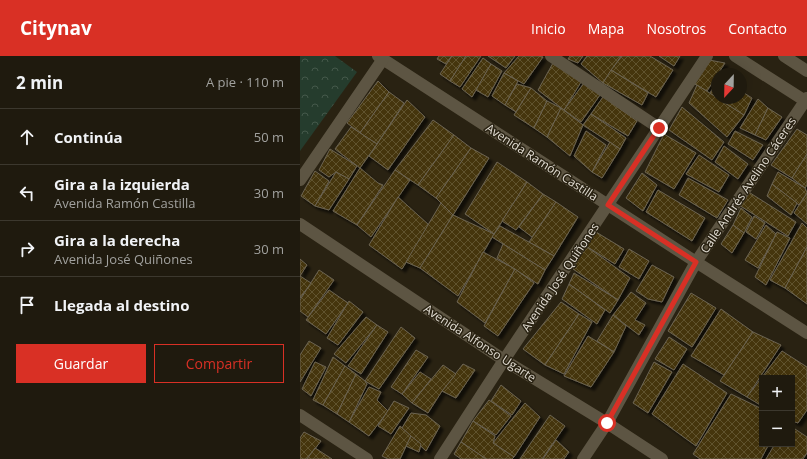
<!DOCTYPE html>
<html lang="es">
<meta charset="utf-8">
<style>
:root{--surface:#1f1a0e;--page:#2c271c;--text:#f1f3f6;--muted:#a1a19e;--line:#3c382e;--accent:#d93025}
body{margin:0;font-family:"Open Sans",sans-serif;background:var(--page);color:var(--text)}
.controls{position:absolute;right:12px;bottom:12px;display:grid;overflow:hidden;border-radius:0px;box-shadow:0 4px 16px #0002}
.controls button{width:36px;height:36px;display:grid;place-items:center;padding:0;border:0;border-bottom:1px solid var(--line);background:var(--surface);color:var(--text);font:20px sans-serif}
.compass{position:absolute;left:411px;top:12px;width:36px;height:36px;border-radius:50%;background:var(--surface);box-shadow:0 4px 16px #0002;rotate:202deg}
.stop{position:absolute;width:12px;height:12px;margin:-9px;border:3px solid #d93025;border-radius:50%;background:#fff}
.stop.end{background:#d93025;border-color:#fff;box-shadow:0 1px 4px #0008}
.list{margin:0;padding:0;list-style:none}
h2{display:flex;justify-content:space-between;align-items:center;height:52px;margin:0;padding:0 16px;font-size:17px}
h2 small{font-size:13px;font-weight:400;color:var(--muted)}
.list li{display:grid;grid-template-columns:26px 1fr auto;gap:12px;align-items:center;box-sizing:border-box;height:56px;padding:0 16px;border-top:1px solid var(--line)}
.list b{display:block;font-size:15px;white-space:nowrap}
.list p{margin:0;font-size:13px;white-space:nowrap;color:var(--muted)}
.list em{font-size:13px;font-style:normal;color:var(--muted)}
.actions{display:flex;gap:8px;padding:12px 16px}
.actions a{flex:1;padding:9px 0;border:1px solid var(--accent);border-radius:0px;text-align:center;font-size:14px;color:var(--accent)}
.actions .main{background:var(--accent);color:#fff}
.icon{flex:none;width:22px;height:22px;fill:none;stroke:currentColor;stroke-width:2;stroke-linecap:round;stroke-linejoin:round}
.map{position:relative;flex:none;width:507px;height:403px;overflow:hidden}
header{display:flex;align-items:center;gap:24px;box-sizing:border-box;height:56px;padding:0 20px;background:var(--accent);color:#fff}
header strong{font-size:19px}
nav{display:flex;gap:22px;margin-inline-start:auto;font-size:14px}
main{display:flex}
aside{flex:1;background:var(--surface)}
.map>svg:first-child{display:block}
</style>
<header>
<strong>Citynav</strong>
<nav><a>Inicio</a><a>Mapa</a><a>Nosotros</a><a>Contacto</a></nav>
</header>
<main>
<aside>
<h2>2 min<small>A pie · 110 m</small></h2>
<ul class="list">
<li><svg class="icon" aria-label="ahead" viewBox="0 0 24 24"><path d="M12 20V5M6 11l6-6 6 6"/></svg><div><b>Continúa</b></div><em>50 m</em></li>
<li><svg class="icon" aria-label="left" viewBox="0 0 24 24"><path d="M17 20v-9H6M10 6l-5 5 5 5"/></svg><div><b>Gira a la izquierda</b><p>Avenida Ramón Castilla</p></div><em>30 m</em></li>
<li><svg class="icon" aria-label="right" viewBox="0 0 24 24"><path d="M7 20v-9h11M14 6l5 5-5 5"/></svg><div><b>Gira a la derecha</b><p>Avenida José Quiñones</p></div><em>30 m</em></li>
<li><svg class="icon" aria-label="arrive" viewBox="0 0 24 24"><path d="M6 21V4h12l-3 4 3 4H6"/></svg><div><b>Llegada al destino</b></div></li>
</ul>
<div class="actions"><a class="main">Guardar</a><a>Compartir</a></div>
</aside>
<div class="map">
<svg width="507" height="403" viewBox="0 0 507 403">
<defs>
<pattern id="park-crowns" width="20" height="18" patternUnits="userSpaceOnUse"><rect width="20" height="18" fill="#253c2d"/><path d="M2 6a3 3 0 1 1 6 0M12 15a3 3 0 1 1 6 0" fill="none" stroke="#44584a"/></pattern>
<pattern id="building-cross-hatch" width="8" height="8" patternUnits="userSpaceOnUse"><rect width="8" height="8" fill="#45350b"/><path d="M0 0l8 8M0 8l8-8" fill="none" stroke="#60522e"/></pattern>
<filter id="shadow"><feDropShadow dx="3.5" dy="3.5" stdDeviation="1" flood-color="#0009"/></filter>
</defs>
<rect width="100%" height="100%" fill="#292212"/>
<path fill="url(#park-crowns)" d="M0 0H35L57 16 0 95Z"/>
<g fill="url(#building-cross-hatch)" stroke="#6c6452" filter="url(#shadow)">
<path d="M139 0H152L146 8 137 3Z"/>
<path d="M152 0H166L150 25 140 18Z"/>
<path d="M166 0H181L160 31 150 25Z"/>
<path d="M188 0H215L206 12Z"/>
<path d="M219 0H241L243 1 224 28 204 17Z"/>
<path d="M270 0H283L278 7 268 3Z"/>
<path d="M287 0H321L303 27 281 8Z"/>
<path d="M322 0H350L373 14 356 41 311 14Z"/>
<path d="M359 0H380L374 10Z"/>
<path d="M183 2 191 8 172 41 162 33Z"/>
<path d="M409 4 425 7 407 35 393 27Z"/>
<path d="M253 7 281 26 264 54 238 34Z"/>
<path d="M191 8 202 15 188 41 176 34Z"/>
<path d="M311 14 348 37 342 49 303 27Z"/>
<path d="M204 17 218 25 205 49 192 40Z"/>
<path d="M78 25 89 36 60 77 47 67Z"/>
<path d="M417 25V42L410 37Z"/>
<path d="M284 27 300 39 281 66 264 54Z"/>
<path d="M217 28 231 32 216 56 205 49Z"/>
<path d="M397 29 444 59 427 81 389 47Z"/>
<path d="M231 32 247 45 234 72 214 59Z"/>
<path d="M441 35 452 42 444 59 417 42H441Z"/>
<path d="M89 36 104 47 77 88 60 77Z"/>
<path d="M303 41 337 65 328 80 291 58Z"/>
<path d="M458 43 468 52 455 79 440 72Z"/>
<path d="M107 44 125 61 88 114 69 100Z"/>
<path d="M247 45 261 52 247 81 234 72Z"/>
<path d="M382 51 424 86 412 104 369 74Z"/>
<path d="M261 52 283 69 270 100 247 81Z"/>
<path d="M468 52 482 61 466 84 455 79Z"/>
<path d="M291 58 326 82 320 93 283 69Z"/>
<path d="M133 64 154 79 118 129 95 114Z"/>
<path d="M51 71 77 88 60 112 35 93Z"/>
<path d="M497 73 507 79V98L492 122 471 109Z"/>
<path d="M286 75 306 89 292 116 274 100Z"/>
<path d="M435 75 463 89 453 104 428 88Z"/>
<path d="M364 78 396 97 374 133 345 116Z"/>
<path d="M154 79 171 92 136 142 118 129Z"/>
<path d="M310 86 320 93 302 122 292 116Z"/>
<path d="M424 90 448 108 438 123 415 106Z"/>
<path d="M171 92 189 102 153 159 136 142Z"/>
<path d="M30 93 57 110 49 123 36 116 29 121 19 114Z"/>
<path d="M507 98V129L505 132 492 122Z"/>
<path d="M399 99 429 119 419 136 386 118Z"/>
<path d="M197 106 227 126 194 178 165 158Z"/>
<path d="M60 112 78 127 83 129 57 169 33 155Z"/>
<path d="M95 114 110 124 71 181 57 169Z"/>
<path d="M15 115 29 125 15 150 1 140Z"/>
<path d="M36 116 49 123 29 154 15 150Z"/>
<path d="M478 116 505 132 507 137 499 149 472 128Z"/>
<path d="M342 117 357 129 343 155 326 142Z"/>
<path d="M388 122 428 144 417 162 379 139Z"/>
<path d="M227 126 243 138 216 174 202 165Z"/>
<path d="M472 128 497 147 491 159 467 140Z"/>
<path d="M358 134 405 162 392 185 346 156Z"/>
<path d="M447 135 496 166 488 180 439 149Z"/>
<path d="M507 137V168L494 157Z"/>
<path d="M243 138 256 146 232 181 219 171Z"/>
<path d="M98 141 129 169 102 213 69 189Z"/>
<path d="M256 146 278 161 254 200 229 186Z"/>
<path d="M141 147 153 159 120 212 106 206Z"/>
<path d="M441 152 452 161 444 177 433 169Z"/>
<path d="M153 159 194 178 158 240 120 212Z"/>
<path d="M454 160 465 167 456 183 446 176Z"/>
<path d="M502 167 507 172V191L485 232 470 224Z"/>
<path d="M433 169 444 177 432 197 421 188Z"/>
<path d="M466 169 476 178 458 212 445 204Z"/>
<path d="M200 170 254 200 245 214 192 181Z"/>
<path d="M296 176 324 193 315 208 286 190Z"/>
<path d="M477 176 490 182 466 229 455 221Z"/>
<path d="M203 188 245 214 238 228 197 202Z"/>
<path d="M286 190 330 222 318 244 273 213Z"/>
<path d="M507 191V248L485 232Z"/>
<path d="M329 193 349 205 339 223 319 211Z"/>
<path d="M183 196 215 213 185 267 157 246Z"/>
<path d="M0 203 7 209 0 220Z"/>
<path d="M352 209 374 221 362 246 348 243 336 235Z"/>
<path d="M215 213 234 227 198 280 184 270Z"/>
<path d="M19 214 34 224 8 261 0 255V244Z"/>
<path d="M274 217 318 244 310 257 269 228Z"/>
<path d="M0 220 11 227 0 242Z"/>
<path d="M269 228 305 254 297 268 262 243Z"/>
<path d="M29 234 48 247 26 278 6 264Z"/>
<path d="M331 236 346 247 335 264 345 269 339 279 313 259Z"/>
<path d="M391 237 416 252 392 291 368 275Z"/>
<path d="M49 245 63 256 38 289 27 282Z"/>
<path d="M261 246 279 258 245 309 223 293Z"/>
<path d="M421 253 453 276 424 319 391 300Z"/>
<path d="M279 258 292 266 264 318 245 309Z"/>
<path d="M313 259 326 270 314 296 297 285Z"/>
<path d="M66 261 77 269 46 307 34 298Z"/>
<path d="M77 269 88 276 61 318 48 310Z"/>
<path d="M101 271 115 282 79 333 65 325Z"/>
<path d="M453 276 481 289 447 341 420 325Z"/>
<path d="M288 280 314 296 291 331 264 320Z"/>
<path d="M369 281 387 293 374 314 355 303Z"/>
<path d="M9 285 21 292 0 326V299Z"/>
<path d="M116 294 128 301 102 338 91 331Z"/>
<path d="M482 295 507 311V354L498 367 492 365V322H462V350L447 341Z"/>
<path d="M33 301 45 310 23 349 13 344Z"/>
<path d="M15 306 26 311 11 340 2 333Z"/>
<path d="M354 306 372 316 348 357 333 347Z"/>
<path d="M163 308 175 314 156 342 142 335Z"/>
<path d="M383 308 427 337 396 390 352 358Z"/>
<path d="M143 309 156 318 142 335 128 357 112 347Z"/>
<path d="M45 310 56 318 37 358 23 349Z"/>
<path d="M120 316 131 323 112 347 102 338Z"/>
<path d="M56 318 65 325 67 328 49 366 37 358Z"/>
<path d="M201 329 221 345 212 359 191 345Z"/>
<path d="M69 331 81 336 77 344 88 355 69 380 49 366Z"/>
<path d="M431 338 462 353V388H469L461 403H400L393 398Z"/>
<path d="M189 344 211 360 196 379 173 365Z"/>
<path d="M94 345 109 352 91 378 78 370Z"/>
<path d="M225 347 240 361 214 401 193 387Z"/>
<path d="M111 357 126 359 140 370 126 395 102 372Z"/>
<path d="M250 359 265 370 242 403H220Z"/>
<path d="M173 365 195 380 193 387 214 401 212 403H186L161 386Z"/>
<path d="M100 370 111 380 100 403H88L82 400Z"/>
<path d="M492 371 507 381V397L503 403H466L475 388H492Z"/>
<path d="M4 376 21 385 7 403H0V382Z"/>
<path d="M111 380 121 388 119 396 106 390Z"/>
<path d="M256 384 269 396 264 403H243Z"/>
<path d="M161 386 186 403H161L154 398Z"/>
<path d="M15 392 32 403H7Z"/>
</g>
<g fill="none" stroke-linecap="round" stroke-linejoin="round">
<g stroke="#5d5543" stroke-width="12">
<path d="M78 0 396 206 507 277"/>
<path d="M251 0 359 72"/>
<path d="M435 0 507 46"/>
<path d="M484 0 507 15"/>
<path d="M0 124 83 3"/>
<path d="M0 168 204 304 307 367 362 403"/>
<path d="M0 359 67 403"/>
<path d="M140 403 204 304 407 0"/>
<path d="M283 403 307 367 396 206 507 42"/>
</g>
</g>
<g fill="none" stroke-linecap="round" stroke-linejoin="round">
<path stroke="#d93025" stroke-width="5" d="M307 367 396 206 308 149 359 72"/>
</g>
<g text-anchor="middle" dominant-baseline="central" stroke-width="3" stroke-linejoin="round" paint-order="stroke">
<g font-size="12" fill="#e0dbd1" stroke="#292212">
<text transform="translate(242 106) rotate(33)">Avenida Ramón Castilla</text>
<text transform="translate(448 129) rotate(-56)">Calle Andrés Avelino Cáceres</text>
<text transform="translate(260 221) rotate(-56)">Avenida José Quiñones</text>
<text transform="translate(180 287) rotate(33)">Avenida Alfonso Ugarte</text>
</g>
</g>
</svg>
<div class="controls">
<button>+</button>
<button>−</button>
</div>
<svg class="compass" viewBox="-18 -18 36 36"><path d="M0-13l5 13h-10z" fill="#e53935"/><path d="M0 13l5-13h-10z" fill="#a1a19e"/></svg>
<div class="stop" style="left:307px;top:367px"></div>
<div class="stop end" style="left:359px;top:72px"></div>
</div>
</main>
